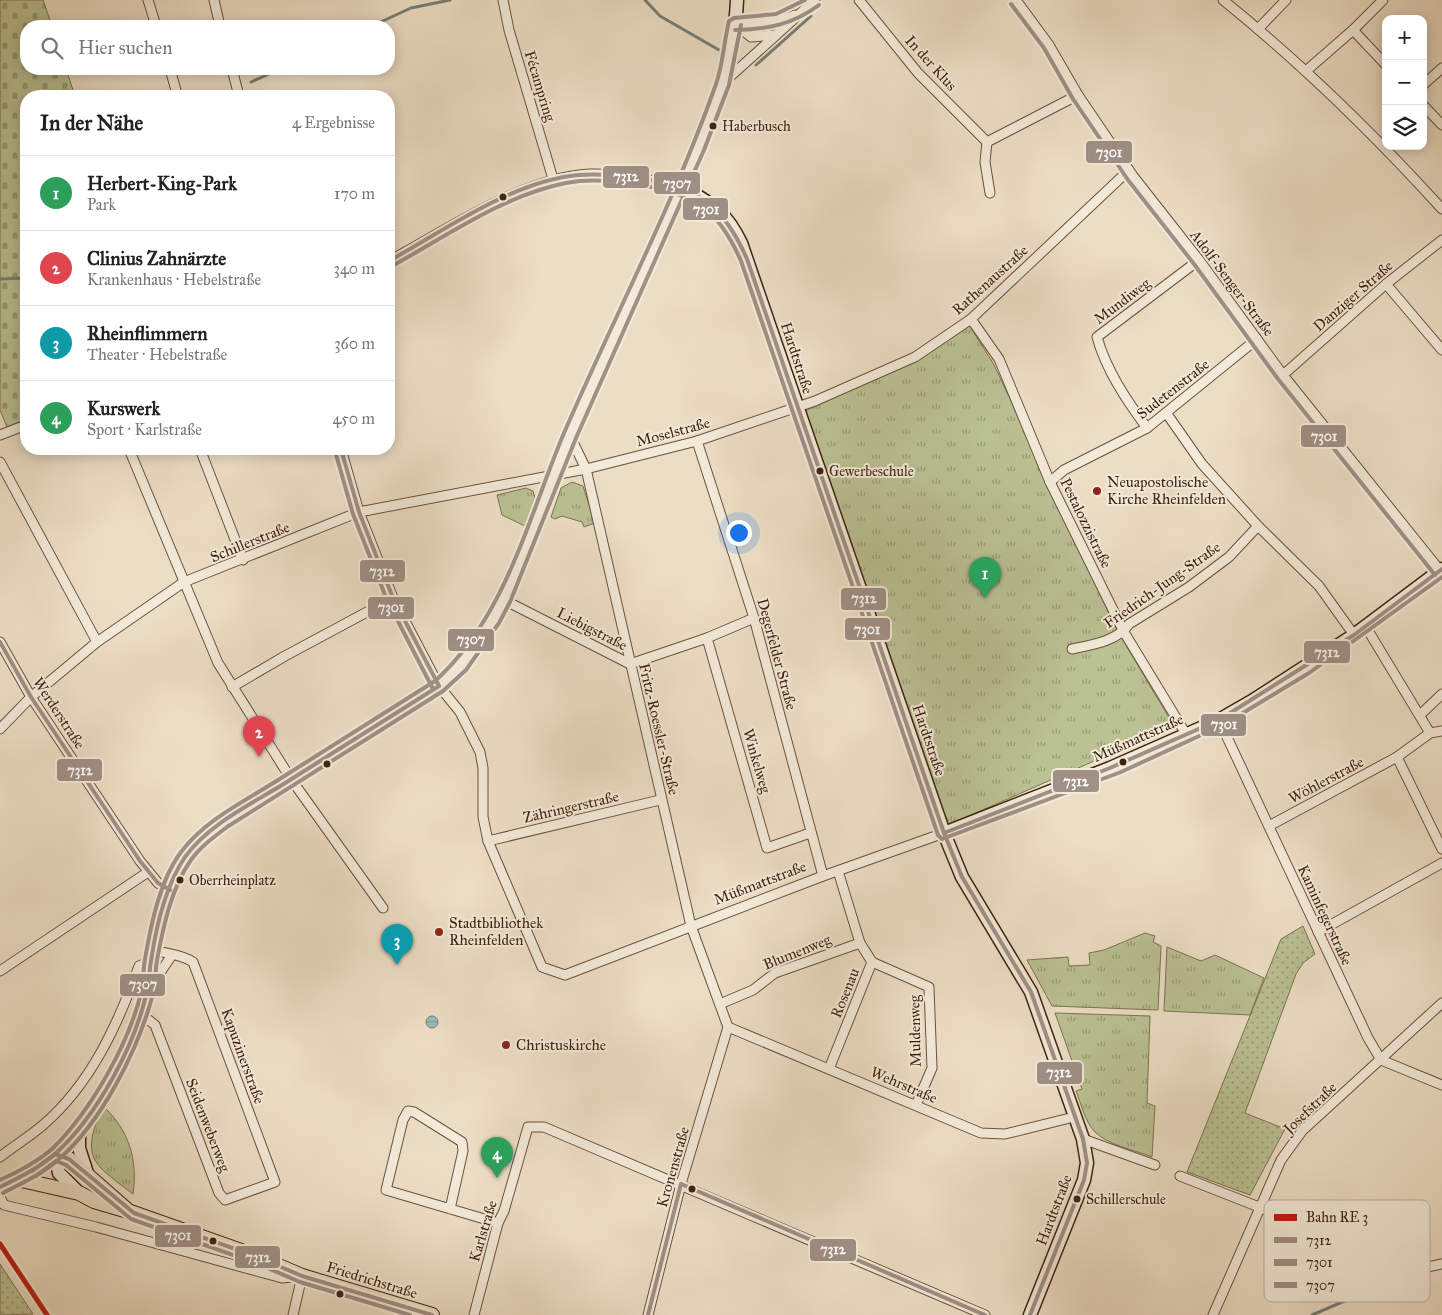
<!DOCTYPE html>
<html lang="de">
<meta charset="utf-8">
<style>
:root{--surface:#fff;--page:#f6f6f6;--text:#222;--muted:#767676;--line:#e0e0e0;--accent:#8f2418}
body{margin:0;font-family:"IM FELL Great Primer",serif;background:var(--page);color:var(--text)}
.controls{position:absolute;right:15px;top:15px;display:grid;overflow:hidden;border-radius:10px;box-shadow:0 2px 12px #0003}
.controls button{width:45px;height:45px;display:grid;place-items:center;padding:0;border:0;border-bottom:1px solid var(--line);background:var(--surface);color:var(--text);font:25px sans-serif}
.you{position:absolute;left:738px;top:532px;width:18px;height:18px;margin:-12px;border:4px solid #fff;border-radius:50%;background:#1a73e8;box-shadow:0 0 0 8px #1a73e833}
.badge{display:grid;place-items:center;width:32px;height:32px;border-radius:50%;background:var(--accent);color:#fff;font-size:16px;font-weight:700}
.pin{position:absolute;translate:-50% -41px;filter:drop-shadow(0 1px 2px #0008)}
.pin::after{content:'';position:absolute;top:26px;width:18px;height:15px;background:inherit;clip-path:polygon(0 0,100% 0,50% 100%)}
.list{margin:0;padding:0;list-style:none}
h2{display:flex;justify-content:space-between;align-items:center;height:65px;margin:0;padding:0 20px;font-size:21px}
h2 small{font-size:16px;font-weight:400;color:var(--muted)}
.list li{display:grid;grid-template-columns:32px 1fr auto;gap:15px;align-items:center;box-sizing:border-box;height:75px;padding:0 20px;border-top:1px solid var(--line)}
.list b{display:block;font-size:19px;white-space:nowrap}
.list p{margin:0;font-size:16px;white-space:nowrap;color:var(--muted)}
.list em{font-size:16px;font-style:normal;color:var(--muted)}
.icon{flex:none;width:28px;height:28px;fill:none;stroke:currentColor;stroke-width:2;stroke-linecap:round;stroke-linejoin:round}
.map{position:relative;flex:none;width:1442px;height:1315px;overflow:hidden}
.search{position:absolute;background:var(--surface);box-shadow:0 2px 12px #0003;left:20px;top:20px;width:375px;height:55px;display:flex;align-items:center;gap:12px;box-sizing:border-box;padding:0 18px;border-radius:20px;color:var(--muted);font-size:19px}
.panel{position:absolute;background:var(--surface);box-shadow:0 2px 12px #0003;left:20px;top:90px;width:375px;height:365px;border-radius:20px}
.map>svg:first-child{display:block}
</style>
<div class="map">
<svg width="1442" height="1315" viewBox="0 0 1442 1315">
<defs>
<pattern id="grass-dots" width="8" height="8" patternUnits="userSpaceOnUse" patternTransform="scale(1.25)"><rect width="8" height="8" fill="#bac193"/><path d="M2 2h.1M6 6h.1" fill="none" stroke="#999c76" stroke-width="1.8" stroke-linecap="round"/></pattern>
<pattern id="cemetery-stones" width="16" height="16" patternUnits="userSpaceOnUse" patternTransform="scale(1.25)"><rect width="16" height="16" fill="#bac193"/><path d="M2 7V4a2 2 0 0 1 4 0v3zM10 15v-3a2 2 0 0 1 4 0v3z" fill="#999c76"/></pattern>
<pattern id="park-tufts" width="24" height="20" patternUnits="userSpaceOnUse" patternTransform="scale(1.25)"><rect width="24" height="20" fill="#bac193"/><path d="M3 7l-1-3M5 7V3M7 7l1-3M15 17l-1-3M17 17v-4M19 17l1-3" fill="none" stroke="#999c76"/></pattern>
<pattern id="water-rules" width="6" height="5" patternUnits="userSpaceOnUse" patternTransform="scale(1.25)"><rect width="6" height="5" fill="#9bbbbc"/><path d="M0 2.5h6" fill="none" stroke="#87a0a0"/></pattern>
</defs>
<rect width="100%" height="100%" fill="#ecdec5"/>
<filter id="stains"><feTurbulence type="fractalNoise" baseFrequency=".004" numOctaves="4"/><feColorMatrix values="0 0 0 0 .2 0 0 0 0 .09 0 0 0 0 .02 0 0 0 .5 -.17"/></filter>
<radialGradient id="worn" r=".72"><stop offset=".6" stop-color="#630" stop-opacity="0"/><stop offset="1" stop-color="#630" stop-opacity=".3"/></radialGradient>
<g fill="url(#grass-dots)" stroke="#7d7250">
<path d="M1303 926 1315 954 1303 963 1296 974 1245 1113 1285 1129 1250 1195 1187 1172 1281 939Z"/>
<path d="M0 1264 33 1314 0 1315Z"/>
</g>
<path fill="url(#cemetery-stones)" stroke="#7d7250" d="M0 0H43L52 26H26V69H66L75 96H26V419L7 427 0 410Z"/>
<g fill="url(#park-tufts)" stroke="#7d7250">
<path d="M969 325 993 363 1026 432 1047 484 1118 632 1174 726 946 826 803 412 916 360Z"/>
<path d="M572 482 583 486 595 523 584 527 582 522 562 516 555 519 551 517 561 488Z"/>
<path d="M526 488 533 491 535 498 525 526 502 515 497 495Z"/>
<path d="M1145 933 1155 936 1153 942 1161 946 1158 1010 1052 1006 1027 960 1068 957 1069 966 1090 965 1089 953 1104 950Z"/>
<path d="M1167 947 1201 961 1215 955 1264 978 1250 1015 1164 1011Z"/>
<path d="M1055 1013 1150 1016 1147 1103 1155 1106 1152 1157C1135 1150 1107 1145 1094 1131 1085 1121 1081 1104 1076 1091L1082 1089Z"/>
<path d="M103 1106C129 1130 138 1160 133 1194 92 1163 80 1158 103 1106Z"/>
</g>
<circle fill="url(#water-rules)" stroke="#777e76" cx="432" cy="1022" r="6"/>
<g fill="none" stroke-linecap="round" stroke-linejoin="round">
<g stroke="#777e76" stroke-width="3">
<path d="M645 0 660 16 719 50"/>
<path d="M372 26 411 8 450 0"/>
<path d="M756 65 811 16"/>
<path d="M251 82 280 69"/>
<path d="M0 279 26 278"/>
<path d="M1312 1315 1394 1280 1422 1272"/>
</g>
<defs>
<g id="street">
<path d="M148 0 156 26"/>
<path d="M214 0 220 26"/>
<path d="M503 0 509 30 553 179"/>
<path d="M859 0 918 73 987 142 1078 95"/>
<path d="M1016 0 1049 45 1078 95 1133 176 1199 260 1283 375 1442 573"/>
<path d="M1223 0C1301 63 1374 134 1442 209"/>
<path d="M735 24 777 21 795 15"/>
<path d="M735 24 751 37 775 35"/>
<path d="M1258 29 1286 0"/>
<path d="M1353 30 1386 65"/>
<path d="M170 69 177 94"/>
<path d="M232 69 239 96"/>
<path d="M1306 71 1353 30 1383 0"/>
<path d="M723 83 815 0"/>
<path d="M1423 85 1442 68"/>
<path d="M1423 105 1442 125"/>
<path d="M987 142 985 162 990 193"/>
<path d="M389 261C447 230 524 177 590 174 621 173 650 180 681 186"/>
<path d="M1386 284 1442 350"/>
<path d="M971 319 999 359 1050 482 1124 632 1186 734"/>
<path d="M1283 375 1386 284 1442 240"/>
<path d="M1167 414 1202 464 1258 526 1319 586 1354 635"/>
<path d="M1147 428C1127 401 1106 370 1097 337L1199 260"/>
<path d="M0 435 26 425"/>
<path d="M570 436 586 469 691 926 728 1027"/>
<path d="M697 441 754 618 823 876"/>
<path d="M129 449 218 663 291 779 383 908"/>
<path d="M200 449 243 560"/>
<path d="M341 449 359 512 393 598 439 686 460 712 480 752 483 768V817L488 841 542 967 565 975 823 876 944 833"/>
<path d="M0 462 97 642"/>
<path d="M1050 482 1064 470 1147 428 1257 339"/>
<path d="M504 600 630 664 707 638 754 618"/>
<path d="M1366 627 1430 733"/>
<path d="M707 638 767 848 810 833"/>
<path d="M0 642 31 697 140 861 158 883 170 890"/>
<path d="M1072 649C1091 645 1118 641 1129 624L1189 587 1229 557 1258 526"/>
<path d="M232 687 285 656 393 598"/>
<path d="M1420 715 1442 694"/>
<path d="M1219 720 1368 1038 1381 1060 1442 1085"/>
<path d="M0 729 31 697 97 642 184 582 359 512 586 469 697 441 815 401 915 357 971 319 1129 170"/>
<path d="M1397 757 1442 849"/>
<path d="M1269 826 1397 757 1430 733 1442 731"/>
<path d="M488 841 660 800"/>
<path d="M1318 932 1442 863"/>
<path d="M872 962 929 987 932 1068 916 1105"/>
<path d="M0 971 148 872"/>
<path d="M149 989 172 955"/>
<path d="M720 1004 753 990 775 973 860 943"/>
<path d="M141 1014 155 1025 219 1193 225 1200 275 1182 193 962C181 954 167 954 154 950"/>
<path d="M728 1027 981 1133 1005 1134 1074 1117"/>
<path d="M829 1069 872 962 860 943 838 871"/>
<path d="M1083 1139 1155 1165"/>
<path d="M0 1157C14 1146 29 1137 43 1125 91 1084 118 1024 139 966L151 961"/>
<path d="M1180 1176 1259 1207 1399 1273 1442 1264"/>
<path d="M0 1197 4 1205 96 1227 282 1278 302 1276 293 1315"/>
<path d="M450 1209 463 1151 462 1142 414 1112 408 1111 403 1120 386 1190 498 1223"/>
<path d="M474 1315 498 1223 504 1211 528 1127H544L985 1315"/>
<path d="M648 1315 681 1184 728 1027"/>
<path d="M1213 1315 1281 1160 1302 1131 1442 1003"/>
</g>
<g id="secondary">
<path d="M681 186C711 204 725 210 741 243L944 833 962 877 1031 992 1083 1139 1087 1163 1084 1180 1030 1315"/>
<path d="M944 833 1110 768 1219 720 1252 701 1354 635 1442 569"/>
<path d="M79 1129V1148L88 1176"/>
<path d="M79 1193 59 1173 55 1154C92 1115 124 1064 141 1012 147 994 148 977 151 960 158 929 167 888 182 862 192 845 208 834 223 822L439 686C460 667 480 645 494 619 526 563 545 493 571 434 602 362 635 290 666 219 698 148 734 78 737 0"/>
</g>
<g id="primary">
<path d="M17 1179 79 1193 94 1201 128 1211 258 1257 302 1276 432 1315"/>
<path d="M6 1185 39 1166 55 1154 69 1159 126 1209"/>
</g>
</defs>
<use href="#street" stroke="#6b513c" stroke-width="11"/>
<use href="#secondary" stroke="#40220e" stroke-width="15"/>
<use href="#primary" stroke="#40220e" stroke-width="16"/>
<use href="#street" stroke="#f3ead9" stroke-width="9"/>
<use href="#secondary" stroke="#f3ead9" stroke-width="12"/>
<use href="#primary" stroke="#ecdec5" stroke-width="14"/>
<defs>
<g id="bus-1">
<path d="M389 261C445 230 513 181 578 175 602 173 626 176 650 180 702 189 726 211 747 259L944 833 962 877 1031 992 1083 1139 1087 1163 1084 1180 1030 1315"/>
<path d="M341 449 359 512 393 598 439 686"/>
<path d="M0 642 31 697 140 861 158 883 170 890"/>
<path d="M944 833 1110 768 1219 720 1354 635 1442 569"/>
<path d="M32 1171 55 1154 69 1159 134 1213 258 1257 302 1276 432 1315"/>
<path d="M681 1184 985 1315"/>
<path d="M0 1187C19 1178 39 1168 55 1154 97 1116 135 1046 147 991 150 981 149 971 151 961 156 927 166 885 185 857 208 825 249 805 282 785 334 752 387 719 439 686"/>
<path d="M648 1315 681 1184"/>
</g>
<g id="bus-2">
<path d="M1011 4 1044 48 1073 99 1128 180 1194 264 1278 379 1435 575"/>
<path d="M735 30C768 29 792 25 819 5"/>
<path d="M392 266C447 236 504 195 566 183 593 178 620 181 646 186 698 195 720 213 741 261L938 835 942 839 1121 772 1223 725 1309 673 1442 577"/>
<path d="M335 451 353 514 387 600 433 689"/>
<path d="M36 1176 56 1161 66 1165 131 1219 256 1263 300 1282 410 1315"/>
<path d="M3 1193C22 1183 42 1174 58 1160 102 1122 138 1050 153 994 156 983 155 972 157 960 163 928 171 888 191 860 200 847 214 837 227 827L443 691 466 670 499 623 510 602 576 438 704 150 729 85 741 25"/>
</g>
<path id="bus-3" d="M0 1180C18 1172 37 1162 52 1149 91 1111 130 1042 142 989 144 979 143 968 145 959 151 924 160 880 181 852 205 820 245 801 278 780 331 747 383 714 435 681 506 617 528 518 564 433 614 317 674 203 716 84 723 64 724 41 729 21L734 18 776 14 805 0"/>
</defs>
<use href="#bus-1" stroke="#f3ead9" stroke-width="8"/>
<use href="#bus-2" stroke="#f3ead9" stroke-width="8"/>
<use href="#bus-3" stroke="#f3ead9" stroke-width="8"/>
<use href="#bus-1" stroke="#a09086" stroke-width="4"/>
<use href="#bus-2" stroke="#a09086" stroke-width="4"/>
<use href="#bus-3" stroke="#a09086" stroke-width="4"/>
<defs>
<path id="rail-1" d="M0 1244 47 1315"/>
</defs>
<use href="#rail-1" stroke="#f3ead9" stroke-width="9"/>
<use href="#rail-1" stroke="#bb1e10" stroke-width="5"/>
</g>
<g fill="#40220e" stroke="#f3ead9" stroke-width="2">
<circle cx="713" cy="126" r="4.5"/>
<circle cx="503" cy="197" r="4.5"/>
<circle cx="820" cy="471" r="4.5"/>
<circle cx="1123" cy="762" r="4.5"/>
<circle cx="327" cy="764" r="4.5"/>
<circle cx="180" cy="880" r="4.5"/>
<circle cx="692" cy="1189" r="4.5"/>
<circle cx="1077" cy="1199" r="4.5"/>
<circle cx="213" cy="1241" r="4.5"/>
<circle cx="340" cy="1294" r="4.5"/>
</g>
<g fill="#8f2418" stroke="#f3ead9" stroke-width="2">
<circle cx="1097" cy="491" r="5"/>
<circle cx="439" cy="932" r="5"/>
<circle cx="506" cy="1045" r="5"/>
</g>
<g text-anchor="middle" dominant-baseline="central" stroke-width="4" stroke-linejoin="round" paint-order="stroke">
<g font-size="14" fill="#40220e" stroke="#f3ead9" text-anchor="start">
<text x="722" y="126">Haberbusch</text>
<text x="829" y="471">Gewerbeschule</text>
<text x="189" y="880">Oberrheinplatz</text>
<text x="1086" y="1199">Schillerschule</text>
</g>
<g font-size="15" fill="#40220e" stroke="#f3ead9">
<text transform="translate(931 63) rotate(48)">In der Klus</text>
<text transform="translate(540 86) rotate(73)">Fécampring</text>
<text transform="translate(990 280) rotate(-42)">Rathenaustraße</text>
<text transform="translate(1232 283) rotate(53)">Adolf-Senger-Straße</text>
<text transform="translate(1353 296) rotate(-41)">Danziger Straße</text>
<text transform="translate(1122 301) rotate(-37)">Mundiweg</text>
<text transform="translate(797 358) rotate(72)">Hardtstraße</text>
<text transform="translate(1173 389) rotate(-38)">Sudetenstraße</text>
<text transform="translate(673 432) rotate(-15)">Moselstraße</text>
<text transform="translate(1086 523) rotate(64)">Pestalozzistraße</text>
<text transform="translate(250 542) rotate(-22)">Schillerstraße</text>
<text transform="translate(1162 585) rotate(-35)">Friedrich-Jung-Straße</text>
<text transform="translate(592 629) rotate(27)">Liebigstraße</text>
<text transform="translate(777 654) rotate(75)">Degerfelder Straße</text>
<text transform="translate(59 713) rotate(57)">Werderstraße</text>
<text transform="translate(659 729) rotate(77)">Fritz-Roessler-Straße</text>
<text transform="translate(1138 738) rotate(-24)">Müßmattstraße</text>
<text transform="translate(929 740) rotate(71)">Hardtstraße</text>
<text transform="translate(757 761) rotate(74)">Winkelweg</text>
<text transform="translate(1326 780) rotate(-28)">Wöhlerstraße</text>
<text transform="translate(571 807) rotate(-13)">Zähringerstraße</text>
<text transform="translate(760 883) rotate(-21)">Müßmattstraße</text>
<text transform="translate(1325 915) rotate(65)">Kaminfegerstraße</text>
<text transform="translate(797 952) rotate(-22)">Blumenweg</text>
<text transform="translate(845 993) rotate(-68)">Rosenau</text>
<text transform="translate(915 1031) rotate(-91)">Muldenweg</text>
<text transform="translate(243 1056) rotate(70)">Kapuzinerstraße</text>
<text transform="translate(904 1085) rotate(23)">Wehrstraße</text>
<text transform="translate(1310 1108) rotate(-44)">Josefstraße</text>
<text transform="translate(208 1125) rotate(69)">Seidenweberweg</text>
<text transform="translate(673 1167) rotate(-74)">Kronenstraße</text>
<text transform="translate(1054 1210) rotate(-69)">Hardtstraße</text>
<text transform="translate(483 1231) rotate(-73)">Karlstraße</text>
<text transform="translate(372 1280) rotate(17)">Friedrichstraße</text>
</g>
<g font-size="15" fill="#40220e" stroke="#f3ead9" text-anchor="start">
<text x="1107" y="482">Neuapostolische<tspan x="1107" dy="17">Kirche Rheinfelden</tspan></text>
<text x="449" y="923">Stadtbibliothek<tspan x="449" dy="17">Rheinfelden</tspan></text>
<text x="516" y="1045">Christuskirche</text>
</g>
</g>
<rect x="1264" y="1200" width="166" height="102" rx="8" fill="#f3ead9" stroke="#bdae9c" stroke-width="1"/>
<rect x="1274" y="1214" width="23" height="7" fill="#bb1e10"/>
<rect x="1274" y="1237" width="23" height="6" fill="#a09086"/>
<rect x="1274" y="1259" width="23" height="7" fill="#a09086"/>
<rect x="1274" y="1282" width="23" height="6" fill="#a09086"/>
<g font-size="14" fill="#40220e">
<text x="1306" y="1222">Bahn RE 3</text>
<text x="1306" y="1245">7312</text>
<text x="1306" y="1267">7301</text>
<text x="1306" y="1290">7307</text>
</g>
<g stroke="#f3ead9" stroke-width="2">
<rect x="1085" y="140" width="48" height="24" rx="5" fill="#a09086"/>
<rect x="602" y="165" width="48" height="24" rx="5" fill="#a09086"/>
<rect x="653" y="171" width="48" height="24" rx="5" fill="#a09086"/>
<rect x="682" y="197" width="47" height="24" rx="5" fill="#a09086"/>
<rect x="1300" y="424" width="47" height="24" rx="5" fill="#a09086"/>
<rect x="359" y="559" width="47" height="24" rx="5" fill="#a09086"/>
<rect x="840" y="587" width="47" height="24" rx="5" fill="#a09086"/>
<rect x="367" y="596" width="48" height="24" rx="5" fill="#a09086"/>
<rect x="844" y="617" width="47" height="24" rx="5" fill="#a09086"/>
<rect x="447" y="628" width="48" height="24" rx="5" fill="#a09086"/>
<rect x="1303" y="640" width="48" height="24" rx="5" fill="#a09086"/>
<rect x="1200" y="713" width="47" height="24" rx="5" fill="#a09086"/>
<rect x="56" y="758" width="47" height="24" rx="5" fill="#a09086"/>
<rect x="1052" y="769" width="48" height="24" rx="5" fill="#a09086"/>
<rect x="119" y="973" width="47" height="24" rx="5" fill="#a09086"/>
<rect x="1036" y="1061" width="47" height="24" rx="5" fill="#a09086"/>
<rect x="154" y="1224" width="48" height="24" rx="5" fill="#a09086"/>
<rect x="809" y="1238" width="48" height="24" rx="5" fill="#a09086"/>
<rect x="234" y="1245" width="47" height="24" rx="5" fill="#a09086"/>
</g>
<g font-size="14" text-anchor="middle" font-weight="bold" fill="#fff">
<text x="1109" y="157">7301</text>
<text x="626" y="181">7312</text>
<text x="677" y="188">7307</text>
<text x="706" y="214">7301</text>
<text x="1324" y="441">7301</text>
<text x="382" y="576">7312</text>
<text x="864" y="603">7312</text>
<text x="391" y="612">7301</text>
<text x="867" y="634">7301</text>
<text x="471" y="644">7307</text>
<text x="1327" y="657">7312</text>
<text x="1224" y="729">7301</text>
<text x="80" y="775">7312</text>
<text x="1076" y="786">7312</text>
<text x="143" y="989">7307</text>
<text x="1059" y="1077">7312</text>
<text x="178" y="1240">7301</text>
<text x="833" y="1254">7312</text>
<text x="258" y="1262">7312</text>
</g>
<rect width="100%" height="100%" filter="url(#stains)"/>
<rect width="100%" height="100%" fill="url(#worn)"/>
</svg>
<div class="controls">
<button>+</button>
<button>−</button>
<button><svg class="icon" aria-label="layers" viewBox="0 0 24 24"><path d="M12 4l9 5-9 5-9-5zM3 14l9 5 9-5"/></svg></button>
</div>
<div class="you"></div>
<div class="pin badge" style="left:985px;top:598px;background:#2e9e5b">1</div>
<div class="pin badge" style="left:259px;top:757px;background:#e0444e">2</div>
<div class="pin badge" style="left:397px;top:965px;background:#0f9aa8">3</div>
<div class="pin badge" style="left:497px;top:1178px;background:#2e9e5b">4</div>
<div class="search"><svg class="icon" aria-label="search" viewBox="0 0 24 24"><circle cx="10" cy="10" r="6"/><path d="M15 15l6 6"/></svg>Hier suchen</div>
<section class="panel">
<h2>In der Nähe<small>4 Ergebnisse</small></h2>
<ul class="list">
<li><span class="badge" style="background:#2e9e5b">1</span><div><b>Herbert-King-Park</b><p>Park</p></div><em>170 m</em></li>
<li><span class="badge" style="background:#e0444e">2</span><div><b>Clinius Zahnärzte</b><p>Krankenhaus · Hebelstraße</p></div><em>340 m</em></li>
<li><span class="badge" style="background:#0f9aa8">3</span><div><b>Rheinflimmern</b><p>Theater · Hebelstraße</p></div><em>360 m</em></li>
<li><span class="badge" style="background:#2e9e5b">4</span><div><b>Kurswerk</b><p>Sport · Karlstraße</p></div><em>450 m</em></li>
</ul>
</section>
</div>
